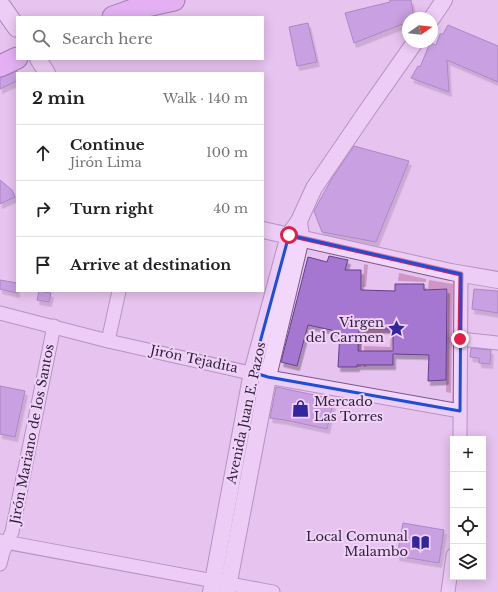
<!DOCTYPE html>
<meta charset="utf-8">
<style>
:root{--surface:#fff;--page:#f6f6f6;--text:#202124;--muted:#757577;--line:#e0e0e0}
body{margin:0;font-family:"Libre Baskerville",serif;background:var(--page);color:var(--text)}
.controls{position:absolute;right:12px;bottom:12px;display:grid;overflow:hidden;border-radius:0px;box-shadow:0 2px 10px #0003}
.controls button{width:36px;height:36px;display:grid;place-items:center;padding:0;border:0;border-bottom:1px solid var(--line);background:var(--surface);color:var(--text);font:20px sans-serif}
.compass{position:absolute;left:402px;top:12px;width:36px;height:36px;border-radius:50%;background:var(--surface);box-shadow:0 2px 10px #0003;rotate:76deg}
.stop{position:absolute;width:12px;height:12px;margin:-9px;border:3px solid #e11d48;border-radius:50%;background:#fff}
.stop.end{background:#e11d48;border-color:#fff;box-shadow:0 1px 4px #0008}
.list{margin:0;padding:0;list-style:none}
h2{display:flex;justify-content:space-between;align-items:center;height:52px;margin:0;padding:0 16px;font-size:17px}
h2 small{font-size:13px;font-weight:400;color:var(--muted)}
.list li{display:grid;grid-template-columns:26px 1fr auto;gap:12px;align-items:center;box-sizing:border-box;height:56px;padding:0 16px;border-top:1px solid var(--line)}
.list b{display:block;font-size:15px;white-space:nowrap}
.list p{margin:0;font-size:13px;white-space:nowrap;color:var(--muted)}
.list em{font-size:13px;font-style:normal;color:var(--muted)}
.icon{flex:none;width:22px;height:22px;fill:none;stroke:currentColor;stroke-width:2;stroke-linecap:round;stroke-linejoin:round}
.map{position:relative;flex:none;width:498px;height:592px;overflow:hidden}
.search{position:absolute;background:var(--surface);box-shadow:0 2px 10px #0003;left:16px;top:16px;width:248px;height:44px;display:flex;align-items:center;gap:10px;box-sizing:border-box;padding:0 14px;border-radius:0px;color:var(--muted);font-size:15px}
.panel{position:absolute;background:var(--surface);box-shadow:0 2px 10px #0003;left:16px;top:72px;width:248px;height:220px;border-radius:0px}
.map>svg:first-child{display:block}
</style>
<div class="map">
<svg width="498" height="592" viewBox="0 0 498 592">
<defs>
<filter id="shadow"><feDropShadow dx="2.5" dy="4.5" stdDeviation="0" flood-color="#0004"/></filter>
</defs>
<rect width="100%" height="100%" fill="#e7c3f0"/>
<g fill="#cf96c3">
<path d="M364 264 368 265 366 287H363Z"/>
<path d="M399 273 426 279V282L398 281Z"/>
<path d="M429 280 453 284 451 393 446 392 448 289H428Z"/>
<path d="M363 314 365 329H393V322L401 333H363Z"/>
<path d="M337 335H362L361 367H357L358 337 339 338V340H337Z"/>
<path d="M391 336H416L420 339 393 338 392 351H365L366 365 367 367H363L364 346 390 347Z"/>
</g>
<g fill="#a577d0" stroke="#643d8c" fill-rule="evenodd" filter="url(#shadow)">
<path d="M390 0H411L414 18H408V22L354 43 345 13 390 2Z"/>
<path d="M308 23 317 62 297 66 289 27Z"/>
<path d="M448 25 498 46V82L447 60 449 92 411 78 418 66 420 67 430 43 436 45 440 34H443Z"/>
<path d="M17 71V81L0 89V78Z"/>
<path d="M354 146 409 161 376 242 322 232 314 211 332 178Z"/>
<path d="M0 180 12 190 15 197 0 204Z"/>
<path d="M329 256 348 260 345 270H361V290L395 291V284H424V290L447 289 446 380 428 381 429 355 393 354V365H357V367H338L340 332 308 325 297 366 281 362 308 257 327 262ZM359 329H393V351H358Z"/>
<path d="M0 280 17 283V293L0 289Z"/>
<path d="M474 289 498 291V313L472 309Z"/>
<path d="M39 291 51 293 49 302 37 300Z"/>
<path d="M471 348 491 350 490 364 479 363V358L470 357Z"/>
<path d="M0 386 25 391 15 437 0 434Z"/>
<path d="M276 387 334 399 327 429 285 420 270 418Z"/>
<path d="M403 523 444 530 439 563 397 556Z"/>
</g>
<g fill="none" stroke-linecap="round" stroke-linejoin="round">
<defs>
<g id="minor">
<path d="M0 313 108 341 268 377 460 411"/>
<path d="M460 339 498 343"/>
<path d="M108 341 119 291"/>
<path d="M460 439 461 274"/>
<path d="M0 541 273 592"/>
<path d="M0 564 3 552 12 532 54 326"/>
<path d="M448 592 453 555"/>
</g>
<g id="tertiary">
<path d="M432 18 444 0"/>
<path d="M38 59 47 73"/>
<path d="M263 230 451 272 498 280"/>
<path d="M211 592 252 372 289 235 299 221 314 188 368 109 415 42"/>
<path d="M227 592 268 377 301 238 299 221"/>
</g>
<path id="secondary" d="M0 4 17 28"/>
<g id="primary">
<path d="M113 17 138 8 174 0"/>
<path d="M0 66 17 58"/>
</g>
</defs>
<use href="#minor" stroke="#79598b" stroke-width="15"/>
<use href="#tertiary" stroke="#79598b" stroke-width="18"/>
<use href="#secondary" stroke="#593c6d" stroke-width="20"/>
<use href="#primary" stroke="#462d59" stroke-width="23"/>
<use href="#minor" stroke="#f3d7fa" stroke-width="13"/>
<use href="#tertiary" stroke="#f3d7fa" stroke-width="16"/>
<use href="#secondary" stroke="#f3d7fa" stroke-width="18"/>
<use href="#primary" stroke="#e199f5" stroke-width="21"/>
</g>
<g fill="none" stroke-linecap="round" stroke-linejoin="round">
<path stroke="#e11d48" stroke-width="5" d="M289 235 461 274 460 339"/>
</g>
<path d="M0 0H498V592H0ZM289 235 461 274 460 411 268 377 252 372Z" fill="#e7c3f0" fill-opacity=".55" fill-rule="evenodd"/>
<path fill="none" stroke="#1d4ed8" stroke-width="3" stroke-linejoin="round" d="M289 235 461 274 460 411 268 377 252 372Z"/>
<defs>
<symbol id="sight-bare" viewBox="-9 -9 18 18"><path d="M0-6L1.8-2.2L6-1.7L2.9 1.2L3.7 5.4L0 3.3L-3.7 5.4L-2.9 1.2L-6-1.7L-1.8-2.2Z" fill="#31269d" stroke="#f0d3f7" stroke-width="2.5" paint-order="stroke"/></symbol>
<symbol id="shop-bare" viewBox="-9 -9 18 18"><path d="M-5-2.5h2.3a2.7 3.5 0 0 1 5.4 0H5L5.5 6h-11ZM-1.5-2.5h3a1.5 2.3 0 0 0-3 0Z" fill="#31269d" stroke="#f0d3f7" stroke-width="2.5" paint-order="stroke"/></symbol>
<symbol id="library-bare" viewBox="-9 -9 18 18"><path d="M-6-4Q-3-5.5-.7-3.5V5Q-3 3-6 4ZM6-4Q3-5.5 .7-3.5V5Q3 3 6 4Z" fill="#31269d" stroke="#f0d3f7" stroke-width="2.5" paint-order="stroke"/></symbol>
</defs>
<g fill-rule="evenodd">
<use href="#sight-bare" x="384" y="316" width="25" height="25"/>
<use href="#shop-bare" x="288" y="396" width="25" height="25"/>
<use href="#library-bare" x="408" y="530" width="25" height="25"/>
</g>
<g text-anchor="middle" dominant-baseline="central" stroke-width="4" stroke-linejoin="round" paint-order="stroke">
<g font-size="13" fill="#2e1e3b" stroke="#f0d3f7" text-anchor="end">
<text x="384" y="322">Virgen<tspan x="384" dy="15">del Carmen</tspan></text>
<text x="314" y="401" text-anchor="start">Mercado<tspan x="314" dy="15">Las Torres</tspan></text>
<text x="408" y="536">Local Comunal<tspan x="408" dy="15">Malambo</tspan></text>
</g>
<g font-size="13" fill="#2e1e3b" stroke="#f0d3f7">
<text transform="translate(194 359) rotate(12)">Jirón Tejadita</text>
<text transform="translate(246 413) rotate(-78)">Avenida Juan E. Pazos</text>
<text transform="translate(32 434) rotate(-79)">Jirón Mariano de los Santos</text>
</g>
</g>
</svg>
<div class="controls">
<button>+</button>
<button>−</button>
<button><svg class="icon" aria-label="locate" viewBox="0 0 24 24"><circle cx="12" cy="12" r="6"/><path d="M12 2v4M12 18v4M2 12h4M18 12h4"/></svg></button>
<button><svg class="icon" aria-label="layers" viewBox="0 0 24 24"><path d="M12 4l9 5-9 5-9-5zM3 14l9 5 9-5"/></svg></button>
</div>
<svg class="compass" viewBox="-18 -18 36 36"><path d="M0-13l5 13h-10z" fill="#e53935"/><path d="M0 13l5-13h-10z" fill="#757577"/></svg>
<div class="stop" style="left:289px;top:235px"></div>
<div class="stop end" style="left:460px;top:339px"></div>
<div class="search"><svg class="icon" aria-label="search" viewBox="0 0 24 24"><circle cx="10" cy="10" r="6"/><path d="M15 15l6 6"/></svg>Search here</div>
<section class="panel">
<h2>2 min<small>Walk · 140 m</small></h2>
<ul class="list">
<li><svg class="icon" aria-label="ahead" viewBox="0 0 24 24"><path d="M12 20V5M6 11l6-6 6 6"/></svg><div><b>Continue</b><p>Jirón Lima</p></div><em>100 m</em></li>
<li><svg class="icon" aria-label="right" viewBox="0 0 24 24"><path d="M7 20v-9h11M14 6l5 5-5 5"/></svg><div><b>Turn right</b></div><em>40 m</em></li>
<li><svg class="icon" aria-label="arrive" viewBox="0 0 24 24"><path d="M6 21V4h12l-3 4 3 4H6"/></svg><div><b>Arrive at destination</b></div></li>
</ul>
</section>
</div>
